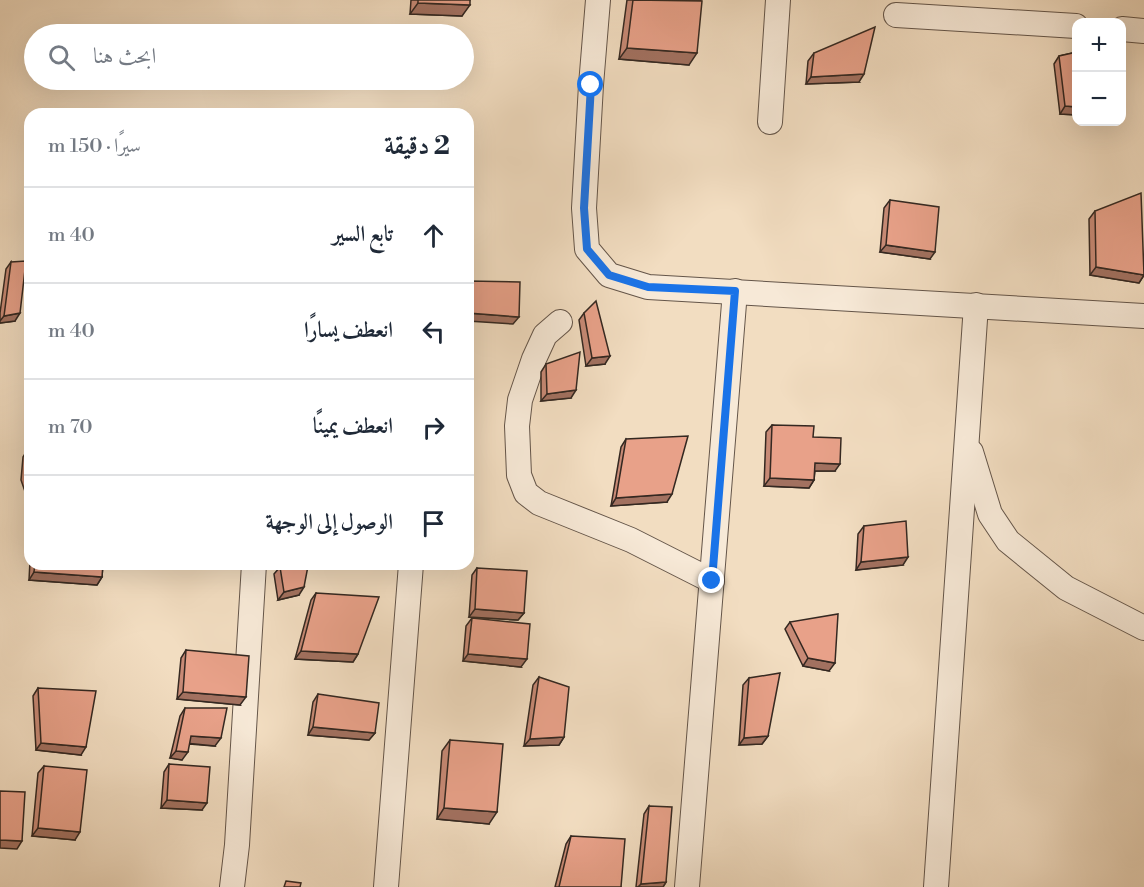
<!DOCTYPE html>
<html lang="ar">
<meta charset="utf-8">
<style>
:root{--surface:#fff;--page:#f2f2f3;--text:#1f2937;--muted:#747a83;--line:#e0e1e3}
body{margin:0;font-family:"Libre Bodoni",Amiri,serif;background:var(--page);color:var(--text);direction:rtl}
.controls{position:absolute;right:18px;top:18px;display:grid;overflow:hidden;border-radius:12px;box-shadow:0 6px 24px #0002}
.controls button{width:54px;height:54px;display:grid;place-items:center;padding:0;border:0;border-bottom:2px solid var(--line);background:var(--surface);color:var(--text);font:30px sans-serif}
.stop{position:absolute;width:18px;height:18px;margin:-14px;border:4px solid #1a73e8;border-radius:50%;background:#fff}
.stop.end{background:#1a73e8;border-color:#fff;box-shadow:0 2px 6px #0008}
.list{margin:0;padding:0;list-style:none}
h2{display:flex;justify-content:space-between;align-items:center;height:78px;margin:0;padding:0 24px;font-size:26px}
h2 small{font-size:20px;font-weight:400;color:var(--muted)}
.list li{display:grid;grid-template-columns:39px 1fr auto;gap:18px;align-items:center;box-sizing:border-box;height:96px;padding:0 24px;border-top:2px solid var(--line)}
.list b{display:block;font-size:22px;white-space:nowrap}
.list em{font-size:20px;font-style:normal;color:var(--muted)}
.icon{flex:none;width:33px;height:33px;fill:none;stroke:currentColor;stroke-width:2;stroke-linecap:round;stroke-linejoin:round}
.map{position:relative;flex:none;width:1144px;height:887px;overflow:hidden;direction:ltr}
.search{position:absolute;background:var(--surface);box-shadow:0 6px 24px #0002;left:24px;top:24px;width:450px;height:66px;display:flex;align-items:center;gap:15px;box-sizing:border-box;padding:0 21px;border-radius:33px;color:var(--muted);font-size:22px}
.panel{position:absolute;background:var(--surface);box-shadow:0 6px 24px #0002;left:24px;top:108px;width:450px;height:462px;border-radius:18px;direction:rtl}
.map>svg:first-child{display:block}
</style>
<div class="map">
<svg width="1144" height="887" viewBox="0 0 1144 887">
<rect width="100%" height="100%" fill="#f2ddc1"/>
<filter id="stains"><feTurbulence type="fractalNoise" baseFrequency=".00333" numOctaves="4"/><feColorMatrix values="0 0 0 0 .2 0 0 0 0 .09 0 0 0 0 .02 0 0 0 .5 -.17"/></filter>
<radialGradient id="worn" r=".72"><stop offset=".6" stop-color="#630" stop-opacity="0"/><stop offset="1" stop-color="#630" stop-opacity=".3"/></radialGradient>
<g fill="none" stroke-linecap="round" stroke-linejoin="round">
<defs>
<g id="minor">
<path d="M598 0 591 85 584 208 587 249 609 275 648 287 1144 316"/>
<path d="M896 15 1076 26"/>
<path d="M1122 29 1144 31"/>
<path d="M770 122 778 0"/>
<path d="M560 322 545 335 534 359 520 400 517 426 519 475 526 493 539 503 631 540 712 581"/>
<path d="M971 452 990 514 1008 541 1066 588 1144 628"/>
<path d="M232 887 237 845 254 564"/>
<path d="M386 887 411 564"/>
<path d="M687 887 735 291"/>
<path d="M936 887 976 305"/>
</g>
</defs>
<use href="#minor" stroke="#645549" stroke-width="26"/>
<use href="#minor" stroke="#f7e9d7" stroke-width="24"/>
</g>
<g fill="#c88a76" stroke="#342821" stroke-width="1.5">
<path d="M411 0H470L462 16 410 14Z"/>
<path d="M627 0H701L689 65 619 59Z"/>
<path d="M1077 52V115L1060 114 1054 64 1059 56Z"/>
<path d="M814 53 859 82 806 84 808 61Z"/>
<path d="M890 200 930 259 880 252 884 208Z"/>
<path d="M1095 211 1144 275 1139 283 1090 275 1089 219Z"/>
<path d="M11 262 15 321 0 323V313L6 269Z"/>
<path d="M584 313 605 364 586 366 579 320Z"/>
<path d="M546 364 571 398 541 401V372Z"/>
<path d="M772 425 813 437 835 471H815L814 480 809 488 764 486 766 432Z"/>
<path d="M626 439 667 502 611 506 621 447Z"/>
<path d="M28 449H30V506L21 480 23 457Z"/>
<path d="M864 526 903 565 856 570 858 534Z"/>
<path d="M30 561V564H103L102 577 97 585 29 580Z"/>
<path d="M280 567 299 595 278 600 274 574Z"/>
<path d="M477 568 524 613 518 620 469 617 472 575Z"/>
<path d="M316 593 358 654 353 662 295 659 311 600Z"/>
<path d="M472 618 521 667 463 661 466 626Z"/>
<path d="M790 622 829 671 803 666 785 629Z"/>
<path d="M186 650 240 705 177 699 181 658Z"/>
<path d="M539 677 564 737 559 745 524 746 533 685Z"/>
<path d="M749 678 768 736 762 744 739 745 743 685Z"/>
<path d="M38 688 81 755 36 750 33 696Z"/>
<path d="M318 694 375 733 369 740 308 735 313 702Z"/>
<path d="M185 708 215 746 189 744 182 760 170 758 180 716Z"/>
<path d="M450 740 489 824 437 819 442 751Z"/>
<path d="M169 764 202 810 161 808 164 772Z"/>
<path d="M44 766 75 840 32 836 38 773Z"/>
<path d="M649 806 666 882 663 887H636L644 814Z"/>
<path d="M571 836 621 887H555L566 844Z"/>
</g>
<g fill="#a27160" stroke="#342821" stroke-width="1.5">
<path d="M418 3 470 5 462 16 410 14Z"/>
<path d="M627 48 697 53 689 65 619 59Z"/>
<path d="M864 74 859 82 806 84 811 77Z"/>
<path d="M1065 106 1077 107V115L1060 114Z"/>
<path d="M886 245 935 252 930 259 880 252Z"/>
<path d="M1096 267 1144 275 1139 283 1090 275Z"/>
<path d="M20 313 15 321 0 323V321L4 316Z"/>
<path d="M468 313 519 317 513 324 468 321Z"/>
<path d="M610 356 605 364 586 366 592 358Z"/>
<path d="M576 390 571 398 541 401 547 394Z"/>
<path d="M815 463 840 464 835 471H810Z"/>
<path d="M770 478 814 480 809 488 764 486Z"/>
<path d="M672 494 667 502 611 506 616 498Z"/>
<path d="M908 557 903 565 856 570 861 562Z"/>
<path d="M34 572 102 577 97 585 29 580Z"/>
<path d="M304 587 299 595 278 600 284 592Z"/>
<path d="M475 609 524 613 518 620 469 617Z"/>
<path d="M301 651 358 654 353 662 295 659Z"/>
<path d="M468 654 527 659 521 667 463 661Z"/>
<path d="M808 658 835 663 829 671 803 666Z"/>
<path d="M183 692 246 697 240 705 177 699Z"/>
<path d="M313 727 375 733 369 740 308 735Z"/>
<path d="M191 736 221 738 215 746 185 743Z"/>
<path d="M768 736 762 744 739 745 744 738Z"/>
<path d="M564 737 559 745 524 746 530 739Z"/>
<path d="M41 743 86 747 81 755 36 750Z"/>
<path d="M176 751 188 752 182 760 170 758Z"/>
<path d="M167 800 207 803 202 810 161 808Z"/>
<path d="M444 808 497 812 489 824 437 819Z"/>
<path d="M38 828 80 832 75 840 32 836Z"/>
<path d="M0 840 22 841 17 849 0 848Z"/>
<path d="M666 882 663 887H638L641 884Z"/>
</g>
<g fill="#e8a189" stroke="#342821" stroke-width="1.5">
<path d="M418 0H470V5L418 3Z"/>
<path d="M633 0 702 1 697 53 627 48Z"/>
<path d="M875 27 864 74 811 77 814 53Z"/>
<path d="M1077 52V107L1065 106 1059 56Z"/>
<path d="M1141 193 1144 275 1096 267 1095 211Z"/>
<path d="M890 200 939 207 935 252 886 245Z"/>
<path d="M26 261 20 313 4 316 11 262Z"/>
<path d="M468 281 520 282 519 317 468 313Z"/>
<path d="M596 301 610 356 592 358 584 313Z"/>
<path d="M580 352 576 390 547 394 546 364Z"/>
<path d="M772 425 814 426 813 437 841 438 840 464 815 463 814 480 770 478Z"/>
<path d="M688 436 672 494 616 498 626 439Z"/>
<path d="M28 449H30V483L27 473Z"/>
<path d="M906 521 908 557 861 562 864 526Z"/>
<path d="M35 564H103L102 577 34 572Z"/>
<path d="M308 566 304 587 284 592 280 567Z"/>
<path d="M477 568 527 571 524 613 475 609Z"/>
<path d="M316 593 379 597 358 654 301 651Z"/>
<path d="M838 614 835 663 808 658 790 622Z"/>
<path d="M472 618 530 624 527 659 468 654Z"/>
<path d="M186 650 249 656 246 697 183 692Z"/>
<path d="M780 673 768 736 744 738 749 678Z"/>
<path d="M539 677 569 687 564 737 530 739Z"/>
<path d="M38 688 96 691 86 747 41 743Z"/>
<path d="M318 694 379 703 375 733 313 727Z"/>
<path d="M185 708H227L221 738 191 736 188 752 176 751Z"/>
<path d="M450 740 503 744 497 812 444 808Z"/>
<path d="M169 764 210 767 207 803 167 800Z"/>
<path d="M44 766 87 770 80 832 38 828Z"/>
<path d="M0 791 25 792 22 841 0 840Z"/>
<path d="M649 806 672 807 666 882 641 884Z"/>
<path d="M571 836 625 839 621 887H559Z"/>
<path d="M286 881 301 883 300 887H284Z"/>
</g>
<g fill="none" stroke-linecap="round" stroke-linejoin="round">
<path stroke="#1a73e8" stroke-width="8" d="M591 85 584 208 587 249 609 275 648 287 735 291 712 581"/>
</g>
<rect width="100%" height="100%" filter="url(#stains)"/>
<rect width="100%" height="100%" fill="url(#worn)"/>
</svg>
<div class="controls">
<button>+</button>
<button>−</button>
</div>
<div class="stop" style="left:591px;top:85px"></div>
<div class="stop end" style="left:712px;top:581px"></div>
<div class="search"><svg class="icon" aria-label="search" viewBox="0 0 24 24"><circle cx="10" cy="10" r="6"/><path d="M15 15l6 6"/></svg>ابحث هنا</div>
<section class="panel">
<h2>2 دقيقة<small>سيرًا · 150 m</small></h2>
<ul class="list">
<li><svg class="icon" aria-label="ahead" viewBox="0 0 24 24"><path d="M12 20V5M6 11l6-6 6 6"/></svg><div><b>تابع السير</b></div><em>40 m</em></li>
<li><svg class="icon" aria-label="left" viewBox="0 0 24 24"><path d="M17 20v-9H6M10 6l-5 5 5 5"/></svg><div><b>انعطف يسارًا</b></div><em>40 m</em></li>
<li><svg class="icon" aria-label="right" viewBox="0 0 24 24"><path d="M7 20v-9h11M14 6l5 5-5 5"/></svg><div><b>انعطف يمينًا</b></div><em>70 m</em></li>
<li><svg class="icon" aria-label="arrive" viewBox="0 0 24 24"><path d="M6 21V4h12l-3 4 3 4H6"/></svg><div><b>الوصول إلى الوجهة</b></div></li>
</ul>
</section>
</div>
